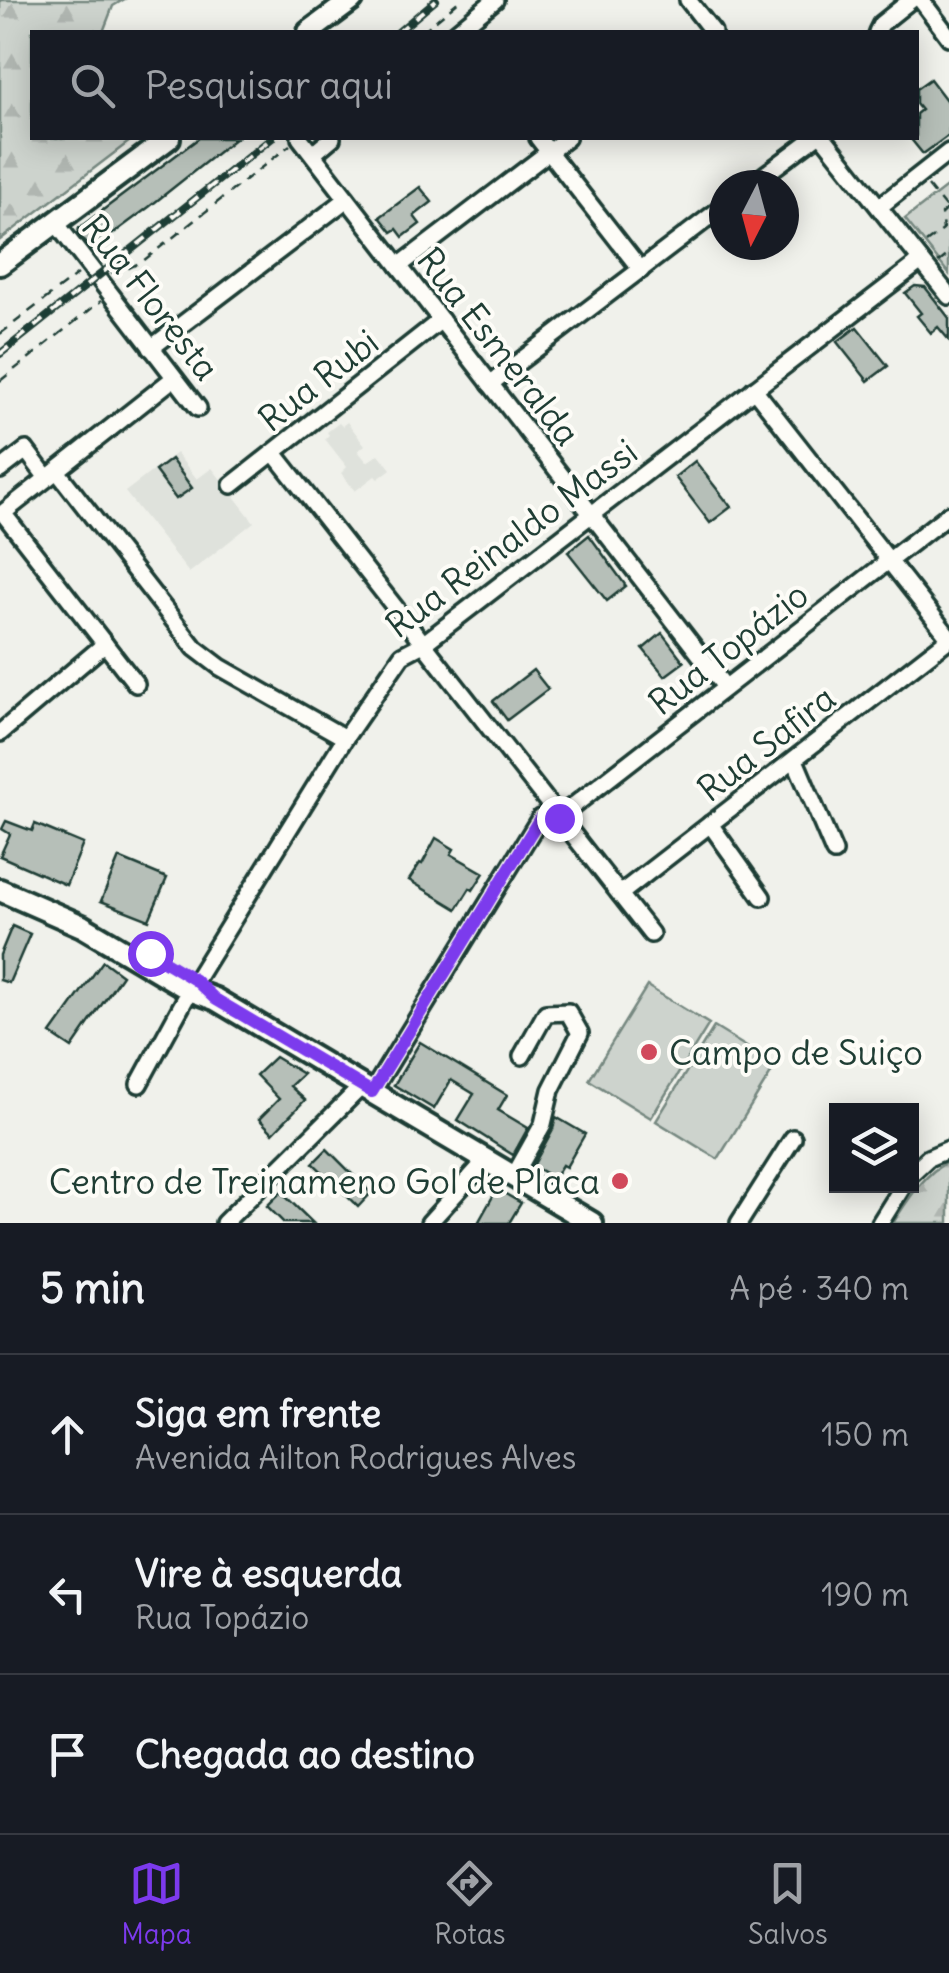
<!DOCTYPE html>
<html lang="pt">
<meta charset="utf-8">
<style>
:root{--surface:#171b24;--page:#20242c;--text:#f1f3f6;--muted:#9ea1a6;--line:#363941;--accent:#7c3aed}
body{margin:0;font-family:Delius,sans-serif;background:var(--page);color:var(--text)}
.controls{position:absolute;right:30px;bottom:30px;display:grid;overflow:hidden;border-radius:0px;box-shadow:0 5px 25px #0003}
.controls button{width:90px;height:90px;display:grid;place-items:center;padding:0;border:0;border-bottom:2px solid var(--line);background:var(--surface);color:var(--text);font:50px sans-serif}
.compass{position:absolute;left:709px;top:170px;width:90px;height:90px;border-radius:50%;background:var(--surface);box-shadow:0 5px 25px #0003;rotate:186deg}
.stop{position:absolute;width:30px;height:30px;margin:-22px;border:8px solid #7c3aed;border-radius:50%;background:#fff}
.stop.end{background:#7c3aed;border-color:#fff;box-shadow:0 2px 10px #0008}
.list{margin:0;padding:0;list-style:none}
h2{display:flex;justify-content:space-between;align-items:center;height:130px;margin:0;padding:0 40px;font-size:42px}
h2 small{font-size:32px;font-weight:400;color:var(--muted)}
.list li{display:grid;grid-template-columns:65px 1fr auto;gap:30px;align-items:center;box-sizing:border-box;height:160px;padding:0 40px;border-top:2px solid var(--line)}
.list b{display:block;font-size:38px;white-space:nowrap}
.list p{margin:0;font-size:32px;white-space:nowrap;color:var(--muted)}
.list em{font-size:32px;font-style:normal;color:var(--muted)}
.icon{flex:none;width:55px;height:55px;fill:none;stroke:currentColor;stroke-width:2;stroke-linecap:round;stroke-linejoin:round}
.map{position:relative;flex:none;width:949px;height:1223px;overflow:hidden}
.search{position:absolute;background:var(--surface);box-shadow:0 5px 25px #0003;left:30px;right:30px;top:30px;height:110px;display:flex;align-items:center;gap:25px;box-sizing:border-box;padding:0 35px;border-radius:0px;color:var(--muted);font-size:38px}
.sheet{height:610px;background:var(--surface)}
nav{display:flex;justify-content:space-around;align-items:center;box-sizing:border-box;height:140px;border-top:2px solid var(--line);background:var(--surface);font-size:28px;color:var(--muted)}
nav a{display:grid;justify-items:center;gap:5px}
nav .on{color:var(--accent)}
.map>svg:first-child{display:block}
</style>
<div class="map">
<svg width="949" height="1223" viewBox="0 0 949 1223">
<defs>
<pattern id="forest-firs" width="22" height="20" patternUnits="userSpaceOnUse" patternTransform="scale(2.5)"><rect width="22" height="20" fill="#cdd3cd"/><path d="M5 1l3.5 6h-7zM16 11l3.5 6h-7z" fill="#b0b6b1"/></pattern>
</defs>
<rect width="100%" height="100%" fill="#f0f1eb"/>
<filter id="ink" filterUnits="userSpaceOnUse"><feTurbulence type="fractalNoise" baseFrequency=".01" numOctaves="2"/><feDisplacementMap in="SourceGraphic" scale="20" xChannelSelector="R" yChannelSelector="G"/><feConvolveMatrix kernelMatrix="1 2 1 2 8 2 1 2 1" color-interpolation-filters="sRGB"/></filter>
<g filter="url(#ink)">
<g fill="#dfe2dc">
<path d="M347 422 365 445 358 451 367 462 379 454 391 469 378 479 375 476 355 491 341 473 347 467 325 439 329 435 327 432 339 423 342 426Z"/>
<path d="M176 453 197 479 212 468 254 522 189 573 125 492Z"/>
</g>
<g fill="url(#forest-firs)" stroke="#768880" stroke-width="2.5">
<path d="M0 0H123L113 6 103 32H32V138H134L0 240Z"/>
<path d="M949 1161V1223H893C908 1200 924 1173 949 1161Z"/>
</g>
<g fill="#cdd3cd" stroke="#768880" stroke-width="2.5">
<path d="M949 185V274L905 219Z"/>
<path d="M647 986 709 1024 651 1118 589 1080Z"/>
<path d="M714 1027 776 1065 718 1159 656 1121Z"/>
</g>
<g fill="#b6bfb8" stroke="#1f3d34" stroke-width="2.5">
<path d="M930 79 949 104V135L923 154 910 138H916V114L921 110 916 104V89Z"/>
<path d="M199 138H236L149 207 91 250 78 233 79 228Z"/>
<path d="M420 187 432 202 414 216 420 224 403 237 397 229 392 232 380 217Z"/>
<path d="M915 286 925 287 949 318V340L938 327 931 333 917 316 921 313 905 293Z"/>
<path d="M857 327 888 366 868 381 837 342Z"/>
<path d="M171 459 192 488 176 499 155 471Z"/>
<path d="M695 461 731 507 710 523 675 477Z"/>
<path d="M589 535 626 586 607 601 568 552Z"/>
<path d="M662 633 684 662 665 676 643 649Z"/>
<path d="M533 670 548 689 507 720 493 701Z"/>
<path d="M6 821 32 831 35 824 83 844 66 885 0 856 10 834 2 829Z"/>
<path d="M436 838 454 849 451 854 484 873 473 890 470 888 457 909 409 880 420 863 422 864Z"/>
<path d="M119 858 167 878 149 920 101 901Z"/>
<path d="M12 926 30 934 9 983 0 980V955Z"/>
<path d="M103 961 122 975 72 1048 51 1034Z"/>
<path d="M420 1042 507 1095 498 1110 528 1128 513 1155 458 1120 474 1094 451 1080 434 1109 394 1085Z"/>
<path d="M275 1057 303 1074 290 1086 305 1100 273 1133 259 1119 279 1099 256 1075Z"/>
<path d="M556 1117 585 1134 566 1167 562 1165 554 1178 533 1166 553 1129Z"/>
<path d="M327 1149 371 1193 358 1207 313 1163Z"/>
<path d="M497 1189 521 1203 509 1223H478Z"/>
<path d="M281 1192 313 1223H284L267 1206Z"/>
</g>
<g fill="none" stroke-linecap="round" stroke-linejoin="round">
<defs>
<g id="minor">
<path d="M688 0 713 32"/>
<path d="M921 0 949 37"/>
<path d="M456 32 495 0"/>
<path d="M877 32 881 24 911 0"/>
<path d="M300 138 725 687"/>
<path d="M538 138 641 270"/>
<path d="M824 138 949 296"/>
<path d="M313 154 332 138"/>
<path d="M751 185 814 138"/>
<path d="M879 207 949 152"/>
<path d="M56 223 198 408"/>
<path d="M399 266 567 138"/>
<path d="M151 348 347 199"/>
<path d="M490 384 724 206"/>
<path d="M754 389 949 637"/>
<path d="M274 453 651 934"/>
<path d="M0 470 26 450 47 478"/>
<path d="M57 471 195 648 220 667 345 738"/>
<path d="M232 485 441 320"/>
<path d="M136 684 3 513 174 378"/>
<path d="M0 733 105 644"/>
<path d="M795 760 834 852"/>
<path d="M710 824 762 897"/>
<path d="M620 894 949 639"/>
<path d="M139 1084 195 981 345 738 402 655 423 644 921 261"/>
<path d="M372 1092 540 818 559 817 949 514"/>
<path d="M912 1173 928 1158 949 1149"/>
<path d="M514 1176 543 1124 551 1090 580 1033 568 1012 546 1013 522 1056"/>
<path d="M224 1223 362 1086"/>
<path d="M429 1223 486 1160"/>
<path d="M739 1223 793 1138"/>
<path d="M880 1223 903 1186"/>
</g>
<g id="major">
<path d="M309 32 352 0"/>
<path d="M0 264 169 138"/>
<path d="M0 890 82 926 190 990 215 999 592 1223"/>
</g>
</defs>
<use href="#minor" stroke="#1f3d34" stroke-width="22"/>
<use href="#major" stroke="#1f3d34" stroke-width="28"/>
<g stroke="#1f3d34" stroke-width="2.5" stroke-dasharray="10 8" stroke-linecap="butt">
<path d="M422 32 460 0"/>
<path d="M928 186 945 207"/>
<path d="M926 243 943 230 941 214 949 207"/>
<path d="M938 263 949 254"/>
<path d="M111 273 129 268 143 261 290 145"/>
<path d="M0 334 78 274"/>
<path d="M0 381 101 301"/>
</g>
<use href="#minor" stroke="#fdfcf7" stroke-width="15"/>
<use href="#major" stroke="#fdfcf7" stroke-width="20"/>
<defs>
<g id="rail">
<path d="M398 32 436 0"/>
<path d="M0 354 272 138"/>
</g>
</defs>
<use href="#rail" stroke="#1f3d34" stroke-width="8"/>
<use href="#rail" stroke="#fdfcf7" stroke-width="4" stroke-dasharray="11" stroke-linecap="butt"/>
</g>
</g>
<g fill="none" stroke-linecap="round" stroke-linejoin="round" filter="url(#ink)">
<path stroke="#7c3aed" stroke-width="12" d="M150 953 195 980 215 999 372 1092 540 818H559"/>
</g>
<g fill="#d1495b" stroke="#fdfcf7" stroke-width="4">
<circle cx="649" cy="1052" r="10"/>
<circle cx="620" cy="1181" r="10"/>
</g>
<g text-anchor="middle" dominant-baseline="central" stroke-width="8" stroke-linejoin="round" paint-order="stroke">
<g font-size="35" fill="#1f3d34" stroke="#fdfcf7">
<text transform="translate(151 297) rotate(52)">Rua Floresta</text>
<text transform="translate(499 346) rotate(52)">Rua Esmeralda</text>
<text transform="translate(318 380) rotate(-38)">Rua Rubi</text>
<text transform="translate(511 538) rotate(-37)">Rua Reinaldo Massi</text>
<text transform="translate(728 648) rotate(-38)">Rua Topázio</text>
<text transform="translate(766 743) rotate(-38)">Rua Safira</text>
</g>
<g font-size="35" fill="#1f3d34" stroke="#fdfcf7" text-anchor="start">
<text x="669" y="1052">Campo de Suiço</text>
<text x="600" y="1181" text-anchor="end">Centro de Treinameno Gol de Placa</text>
</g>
</g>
</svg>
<div class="controls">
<button><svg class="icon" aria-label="layers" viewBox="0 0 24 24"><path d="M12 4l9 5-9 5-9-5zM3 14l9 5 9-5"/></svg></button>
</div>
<svg class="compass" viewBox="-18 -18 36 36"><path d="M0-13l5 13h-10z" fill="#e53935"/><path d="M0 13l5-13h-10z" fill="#9ea1a6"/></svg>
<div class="stop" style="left:150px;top:953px"></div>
<div class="stop end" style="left:559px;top:818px"></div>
<div class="search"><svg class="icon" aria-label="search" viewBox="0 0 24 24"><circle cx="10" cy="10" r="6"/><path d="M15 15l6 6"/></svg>Pesquisar aqui</div>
</div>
<section class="sheet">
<h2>5 min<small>A pé · 340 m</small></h2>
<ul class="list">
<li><svg class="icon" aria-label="ahead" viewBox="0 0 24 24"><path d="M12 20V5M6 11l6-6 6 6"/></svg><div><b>Siga em frente</b><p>Avenida Ailton Rodrigues Alves</p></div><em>150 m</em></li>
<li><svg class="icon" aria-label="left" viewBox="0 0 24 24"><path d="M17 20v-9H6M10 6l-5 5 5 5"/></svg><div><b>Vire à esquerda</b><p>Rua Topázio</p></div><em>190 m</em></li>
<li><svg class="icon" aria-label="arrive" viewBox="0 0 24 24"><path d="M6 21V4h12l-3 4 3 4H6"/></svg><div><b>Chegada ao destino</b></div></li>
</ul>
</section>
<nav>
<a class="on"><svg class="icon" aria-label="map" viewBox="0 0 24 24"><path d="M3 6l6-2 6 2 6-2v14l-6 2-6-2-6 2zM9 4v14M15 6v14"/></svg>Mapa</a>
<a><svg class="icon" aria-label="directions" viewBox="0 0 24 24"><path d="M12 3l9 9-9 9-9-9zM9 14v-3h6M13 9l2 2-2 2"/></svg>Rotas</a>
<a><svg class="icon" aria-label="saved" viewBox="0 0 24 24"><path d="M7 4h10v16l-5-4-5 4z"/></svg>Salvos</a>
</nav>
